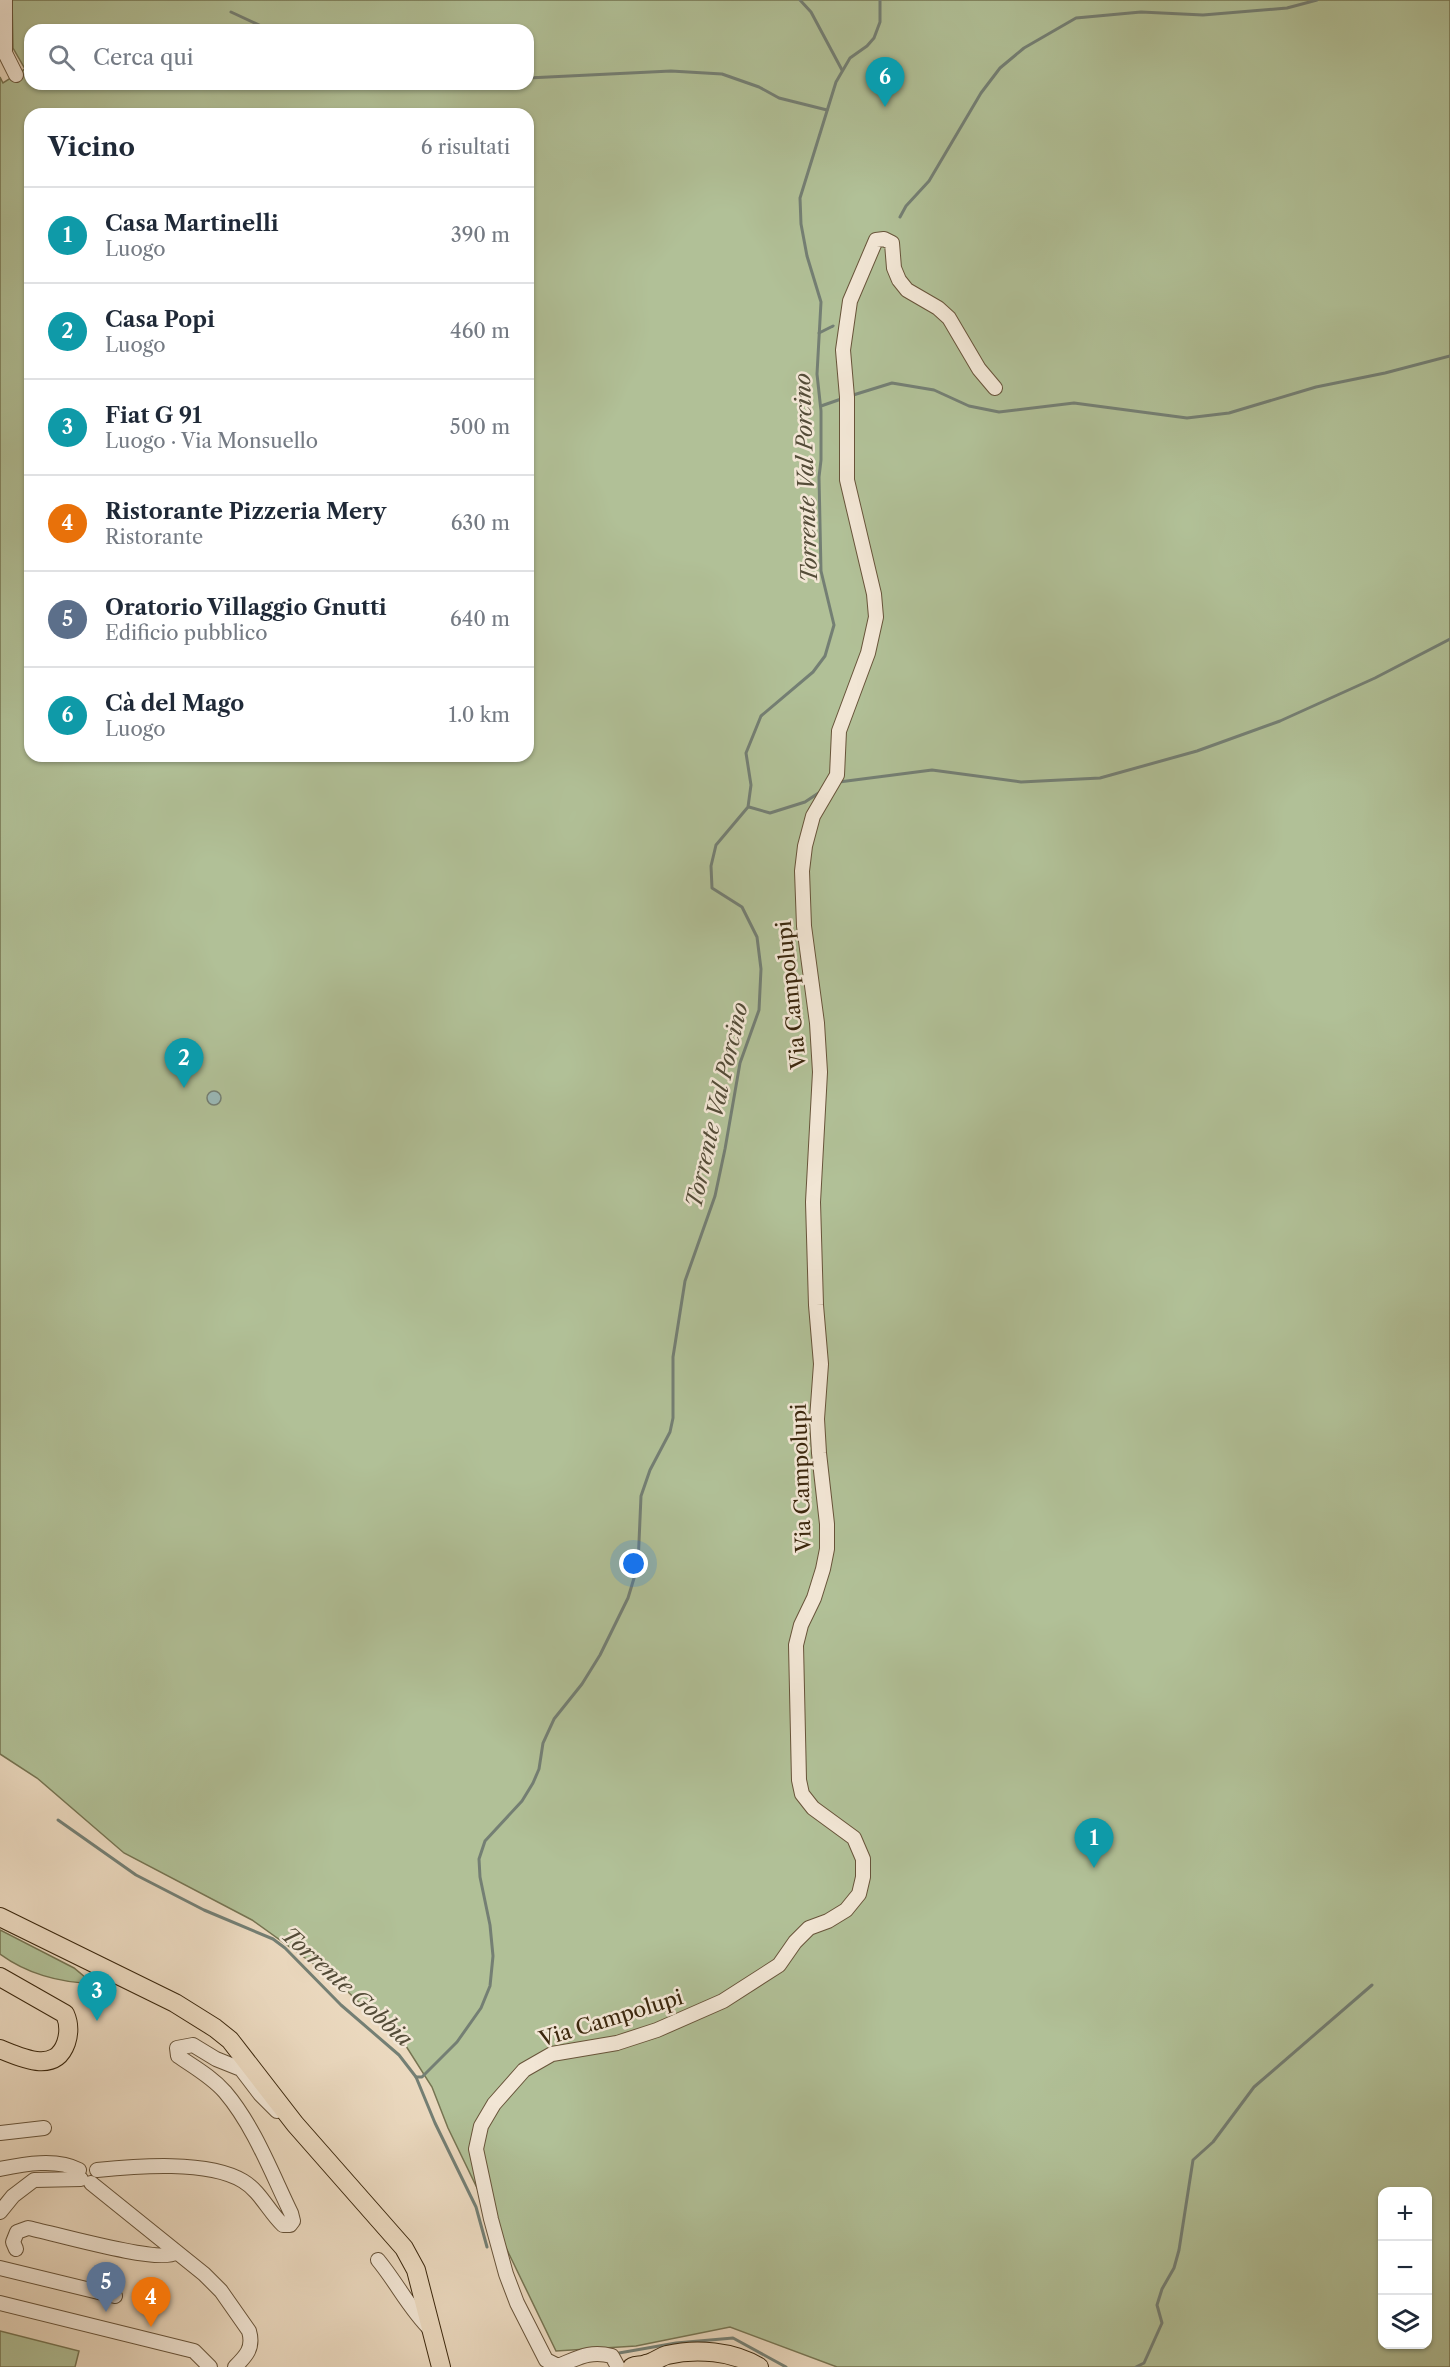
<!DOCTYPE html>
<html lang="it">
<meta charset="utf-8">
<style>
:root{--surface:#fff;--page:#f6f6f7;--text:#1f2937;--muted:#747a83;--line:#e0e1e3;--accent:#7c3aed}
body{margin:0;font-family:"Libre Caslon Text",serif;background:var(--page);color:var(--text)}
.controls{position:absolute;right:18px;bottom:18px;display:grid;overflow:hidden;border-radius:12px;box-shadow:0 2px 4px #0004}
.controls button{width:54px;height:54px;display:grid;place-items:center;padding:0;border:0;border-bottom:2px solid var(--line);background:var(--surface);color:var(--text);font:30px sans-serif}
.you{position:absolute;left:634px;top:1564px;width:21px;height:21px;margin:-15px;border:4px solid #fff;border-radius:50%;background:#1a73e8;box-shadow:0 0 0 9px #1a73e833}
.badge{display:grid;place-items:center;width:39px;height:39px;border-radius:50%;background:var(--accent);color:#fff;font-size:20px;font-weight:700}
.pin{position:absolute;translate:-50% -50px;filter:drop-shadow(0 2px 3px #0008)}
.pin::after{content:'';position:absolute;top:32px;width:21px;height:18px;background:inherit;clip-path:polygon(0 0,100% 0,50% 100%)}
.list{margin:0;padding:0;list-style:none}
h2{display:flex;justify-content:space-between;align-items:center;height:78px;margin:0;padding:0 24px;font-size:26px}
h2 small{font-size:20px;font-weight:400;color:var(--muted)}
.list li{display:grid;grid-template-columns:39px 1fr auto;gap:18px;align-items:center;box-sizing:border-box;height:96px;padding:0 24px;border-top:2px solid var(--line)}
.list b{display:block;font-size:22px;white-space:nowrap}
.list p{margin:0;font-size:20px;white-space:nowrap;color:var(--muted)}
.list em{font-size:20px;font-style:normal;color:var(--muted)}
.icon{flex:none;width:33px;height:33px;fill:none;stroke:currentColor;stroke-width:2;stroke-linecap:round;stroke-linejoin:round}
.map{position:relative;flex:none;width:1450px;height:2367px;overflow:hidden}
.search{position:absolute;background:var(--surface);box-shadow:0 2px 4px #0004;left:24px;top:24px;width:510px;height:66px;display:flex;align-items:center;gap:15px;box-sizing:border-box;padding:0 21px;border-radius:18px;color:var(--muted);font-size:22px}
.panel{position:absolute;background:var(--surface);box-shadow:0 2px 4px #0004;left:24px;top:108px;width:510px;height:654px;border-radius:18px}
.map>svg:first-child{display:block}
</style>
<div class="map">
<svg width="1450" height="2367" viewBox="0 0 1450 2367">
<rect width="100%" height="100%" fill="#ebd9bf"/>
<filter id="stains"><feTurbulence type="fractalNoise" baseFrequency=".00333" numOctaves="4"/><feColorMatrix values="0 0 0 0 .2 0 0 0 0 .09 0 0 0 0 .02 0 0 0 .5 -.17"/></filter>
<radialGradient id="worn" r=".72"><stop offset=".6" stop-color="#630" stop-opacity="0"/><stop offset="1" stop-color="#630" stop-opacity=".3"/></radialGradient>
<g fill="#b1c097" stroke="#767452" stroke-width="1.5" fill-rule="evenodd">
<path d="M12 0H1450V2367H837L730 2327 636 2346 556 2351 448 2128 432 2087 406 2046 333 1978 252 1920 124 1853 37 1778 0 1754V77L3 83 25 69 13 48ZM30 30H528V84H30ZM30 114H528V756H30ZM1382 2192H1428V2344H1382Z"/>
<path d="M0 1930 74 1968 92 1983C59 1983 26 1973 0 1954Z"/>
<path d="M0 2331 79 2351 75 2367H0Z"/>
</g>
<circle fill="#9ab9b8" stroke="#747f74" stroke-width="1.5" cx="214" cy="1098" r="7"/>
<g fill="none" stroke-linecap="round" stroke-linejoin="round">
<g stroke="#747f74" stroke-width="3">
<path d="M800 0 811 12 842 70"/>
<path d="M231 12 270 30"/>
<path d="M528 78 671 71 722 74 759 87 779 98 827 110"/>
<path d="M900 217 906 206 929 181 981 93 1000 68 1024 48 1076 18 1141 12 1203 15 1287 8 1317 0"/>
<path d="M819 333 833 326"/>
<path d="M850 396 892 383 934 390 969 406 999 412 1074 403 1187 418 1229 413 1316 387 1385 373 1450 356"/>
<path d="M821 406 844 398"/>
<path d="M839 782 932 770 1021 782 1100 778 1197 751 1280 721 1375 678 1450 639"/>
<path d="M749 807 770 813 805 802 820 792"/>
<path d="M58 1820 136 1875 204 1910 273 1939 285 1948 341 2005 399 2055 416 2077 435 2123 476 2207 487 2247"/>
<path d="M416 2077H422L457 2042 481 2008 490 1986 493 1956 490 1925 480 1877 479 1859 485 1841 522 1801 533 1783 539 1769 543 1743 554 1719 582 1684 600 1655 628 1598 638 1565 641 1496 650 1470 670 1432 673 1418V1357L685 1281 715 1196 725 1149 740 1063 759 1010 761 969 757 937 742 907 712 888 711 866 716 845 748 807 751 785 746 753 761 716 813 672 825 656 834 625 821 571 819 477 821 460V411L817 374 821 302 807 256 801 224 800 198 836 82 850 58 867 46 874 38 880 22V0"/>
<path d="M619 2353 676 2343 733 2338 786 2367"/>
<path d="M1136 2367 1144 2363 1162 2323 1157 2305 1162 2289 1174 2268 1179 2250 1193 2160 1213 2142 1254 2087 1372 1985"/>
</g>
<defs>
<g id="minor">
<path d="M5 0V53L16 75"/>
<path d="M0 2133 44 2128"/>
<path d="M0 2169C24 2164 57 2158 79 2170"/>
<path d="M97 2170C137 2166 208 2160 243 2181 260 2191 269 2212 283 2225H290L293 2221 291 2213C272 2174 254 2126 225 2092 212 2077 194 2067 178 2056L177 2048 193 2045 216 2059 241 2069 260 2094 277 2111"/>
<path d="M91 2183 204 2274 221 2291 249 2331C254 2348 246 2356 235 2367"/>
<path d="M0 2212 13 2196 34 2180 81 2179"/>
<path d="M16 2249 13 2242 17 2232 28 2228C53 2233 159 2264 175 2253"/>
<path d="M378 2260C397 2283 410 2310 431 2330"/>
<path d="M0 2268 115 2296"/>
<path d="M0 2303 194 2351 210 2367"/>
<path d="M618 2367 612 2356C590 2350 578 2358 558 2366L546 2360 517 2303 506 2274 491 2219 476 2149 481 2126 494 2104 524 2070 552 2054 617 2043 657 2030 723 2001 779 1965 795 1942 809 1928 828 1921 846 1910 859 1894 863 1877V1859L854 1838 813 1808 802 1794 799 1780 796 1645 801 1625 814 1598 823 1569 827 1549V1524L819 1453 817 1419 821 1364 816 1305 813 1202 820 1072 817 1023 804 926 802 871 805 846 813 816 837 775 839 731 868 653 876 617 874 594 847 480V397L843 350 850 301 876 240 884 239 892 243 894 268 899 280 907 290 938 308 949 318 979 369 995 388"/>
</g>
<g id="major">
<path d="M0 1917 175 2003 215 2028 230 2040 295 2124 404 2248 416 2270 441 2367"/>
<path d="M0 1977 65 2014C69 2023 69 2034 66 2043 55 2074 22 2058 0 2049"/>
<path d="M632 2367C637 2365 641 2366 646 2364 653 2363 660 2357 667 2355 696 2348 733 2351 759 2367"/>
</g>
</defs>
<use href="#minor" stroke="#68543a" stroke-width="16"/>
<use href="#major" stroke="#3c280e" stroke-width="20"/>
<use href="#minor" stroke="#f2e6d5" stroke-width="14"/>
<use href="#major" stroke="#ebd9bf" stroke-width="18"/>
</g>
<g text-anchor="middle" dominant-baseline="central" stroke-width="5" stroke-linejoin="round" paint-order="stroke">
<g font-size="21" fill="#3c280e" stroke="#f2e6d5">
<text transform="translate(791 995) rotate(-96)">Via Campolupi</text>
<text transform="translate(801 1478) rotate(-92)">Via Campolupi</text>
<text transform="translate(611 2018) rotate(-17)">Via Campolupi</text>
</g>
<g font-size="22" font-style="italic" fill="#544c38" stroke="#f2e6d5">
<text transform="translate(806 478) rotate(-92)">Torrente Val Porcino</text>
<text transform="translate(717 1105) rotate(-77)">Torrente Val Porcino</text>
<text transform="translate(347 1987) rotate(42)">Torrente Gobbia</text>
</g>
</g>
<rect width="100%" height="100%" filter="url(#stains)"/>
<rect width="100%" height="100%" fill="url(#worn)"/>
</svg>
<div class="controls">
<button>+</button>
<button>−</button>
<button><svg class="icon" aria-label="layers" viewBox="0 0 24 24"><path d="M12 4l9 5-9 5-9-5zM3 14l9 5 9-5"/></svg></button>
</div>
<div class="you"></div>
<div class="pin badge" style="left:1094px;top:1868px;background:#0f9aa8">1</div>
<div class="pin badge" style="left:184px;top:1088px;background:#0f9aa8">2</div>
<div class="pin badge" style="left:97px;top:2021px;background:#0f9aa8">3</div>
<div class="pin badge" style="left:151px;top:2327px;background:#e8710a">4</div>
<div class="pin badge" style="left:106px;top:2312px;background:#5c6f8a">5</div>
<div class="pin badge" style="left:885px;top:107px;background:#0f9aa8">6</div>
<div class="search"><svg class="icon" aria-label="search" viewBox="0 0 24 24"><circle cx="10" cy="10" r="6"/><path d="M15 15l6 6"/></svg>Cerca qui</div>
<section class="panel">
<h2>Vicino<small>6 risultati</small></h2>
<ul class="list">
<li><span class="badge" style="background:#0f9aa8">1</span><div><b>Casa Martinelli</b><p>Luogo</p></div><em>390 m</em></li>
<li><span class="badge" style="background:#0f9aa8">2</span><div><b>Casa Popi</b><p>Luogo</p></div><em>460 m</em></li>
<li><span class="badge" style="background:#0f9aa8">3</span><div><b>Fiat G 91</b><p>Luogo · Via Monsuello</p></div><em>500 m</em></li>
<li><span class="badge" style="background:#e8710a">4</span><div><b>Ristorante Pizzeria Mery</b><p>Ristorante</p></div><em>630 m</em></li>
<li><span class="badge" style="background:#5c6f8a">5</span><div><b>Oratorio Villaggio Gnutti</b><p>Edificio pubblico</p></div><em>640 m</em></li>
<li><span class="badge" style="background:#0f9aa8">6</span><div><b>Cà del Mago</b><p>Luogo</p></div><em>1.0 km</em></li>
</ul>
</section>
</div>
